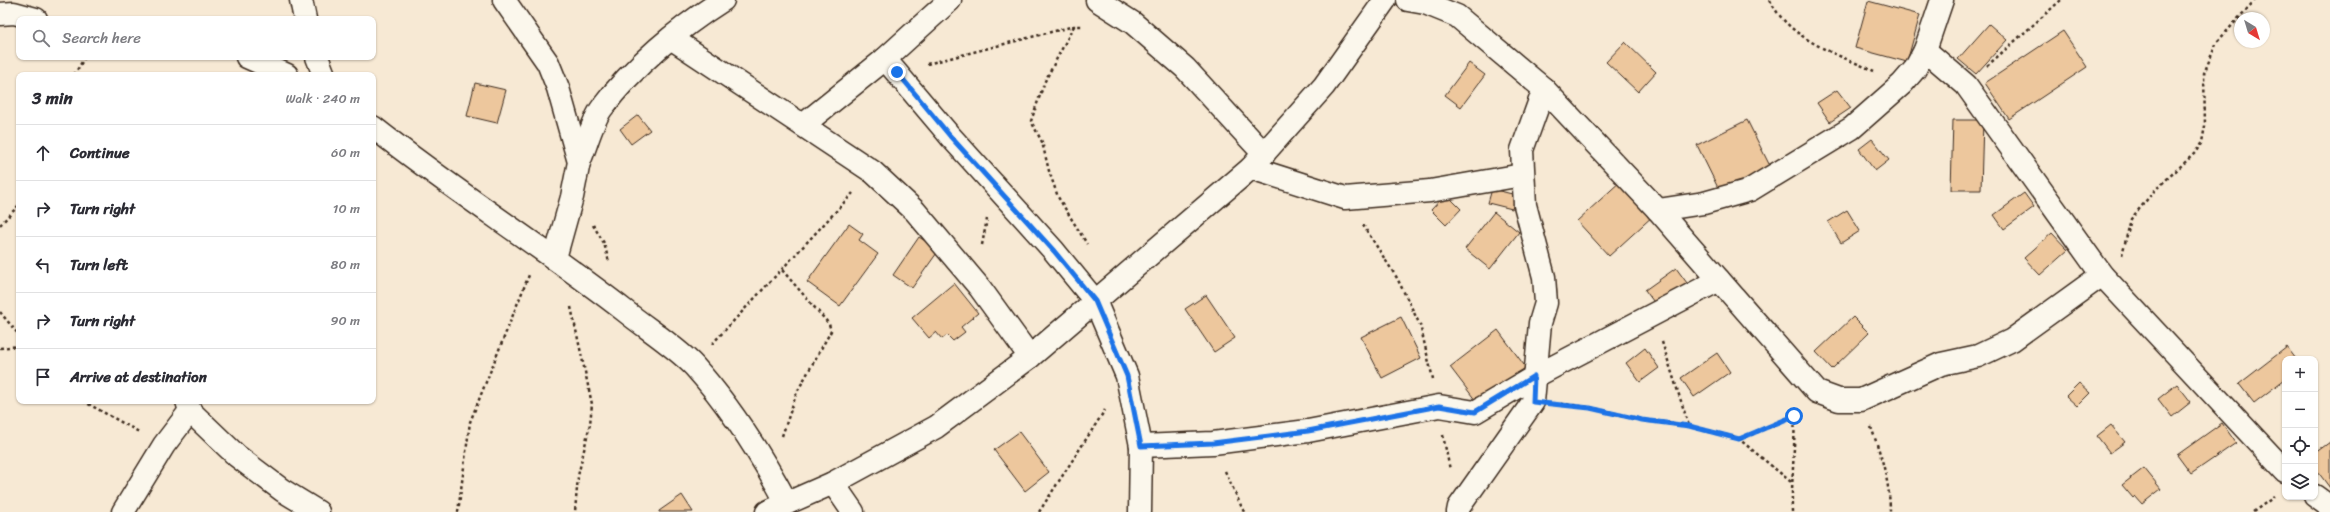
<!DOCTYPE html>
<meta charset="utf-8">
<style>
:root{--surface:#fff;--page:#f7f7f7;--text:#2b2b33;--muted:#7c7c81;--line:#e1e1e2}
body{margin:0;font-family:Sriracha,sans-serif;background:var(--page);color:var(--text)}
.controls{position:absolute;right:12px;bottom:12px;display:grid;overflow:hidden;border-radius:8px;box-shadow:0 1px 3px #0004}
.controls button{width:36px;height:36px;display:grid;place-items:center;padding:0;border:0;border-bottom:1px solid var(--line);background:var(--surface);color:var(--text);font:20px sans-serif}
.compass{position:absolute;left:2234px;top:12px;width:36px;height:36px;border-radius:50%;background:var(--surface);box-shadow:0 1px 3px #0004;rotate:142deg}
.stop{position:absolute;width:12px;height:12px;margin:-9px;border:3px solid #1a73e8;border-radius:50%;background:#fff}
.stop.end{background:#1a73e8;border-color:#fff;box-shadow:0 1px 4px #0008}
.list{margin:0;padding:0;list-style:none}
h2{display:flex;justify-content:space-between;align-items:center;height:52px;margin:0;padding:0 16px;font-size:17px}
h2 small{font-size:13px;font-weight:400;color:var(--muted)}
.list li{display:grid;grid-template-columns:26px 1fr auto;gap:12px;align-items:center;box-sizing:border-box;height:56px;padding:0 16px;border-top:1px solid var(--line)}
.list b{display:block;font-size:15px;white-space:nowrap}
.list em{font-size:13px;font-style:normal;color:var(--muted)}
.icon{flex:none;width:22px;height:22px;fill:none;stroke:currentColor;stroke-width:2;stroke-linecap:round;stroke-linejoin:round}
.map{position:relative;flex:none;width:2330px;height:512px;overflow:hidden}
.search{position:absolute;background:var(--surface);box-shadow:0 1px 3px #0004;left:16px;top:16px;width:360px;height:44px;display:flex;align-items:center;gap:10px;box-sizing:border-box;padding:0 14px;border-radius:8px;color:var(--muted);font-size:15px}
.panel{position:absolute;background:var(--surface);box-shadow:0 1px 3px #0004;left:16px;top:72px;width:360px;height:332px;border-radius:8px}
.map>svg:first-child{display:block}
</style>
<div class="map">
<svg width="2330" height="512" viewBox="0 0 2330 512">
<rect width="100%" height="100%" fill="#f7e9d4"/>
<filter id="ink" filterUnits="userSpaceOnUse"><feTurbulence type="fractalNoise" baseFrequency=".025" numOctaves="2"/><feDisplacementMap in="SourceGraphic" scale="8" xChannelSelector="R" yChannelSelector="G"/><feConvolveMatrix kernelMatrix="1 2 1 2 8 2 1 2 1" color-interpolation-filters="sRGB"/></filter>
<g filter="url(#ink)">
<g fill="#edc79d" stroke="#3b2a1e">
<path d="M1868 1 1920 15 1907 62 1855 48Z"/>
<path d="M1989 24 2007 40 1976 74 1958 59Z"/>
<path d="M2063 31 2087 67 2009 119 1985 83Z"/>
<path d="M1625 42 1656 72 1638 92 1606 62Z"/>
<path d="M1469 63 1485 75 1461 107 1445 95Z"/>
<path d="M475 83 506 90 497 123 467 116Z"/>
<path d="M1837 90 1851 108 1830 122 1817 103Z"/>
<path d="M638 115 650 130 631 144 620 129Z"/>
<path d="M1747 120 1772 170 1721 194 1697 145Z"/>
<path d="M1953 120H1983L1981 190H1951Z"/>
<path d="M1872 139 1889 160 1875 171 1859 149Z"/>
<path d="M1622 180 1654 215 1609 256 1577 221Z"/>
<path d="M1492 189 1516 195 1512 209 1488 203Z"/>
<path d="M2024 193 2034 207 2004 229 1994 215Z"/>
<path d="M1446 194 1461 209 1446 225 1431 210Z"/>
<path d="M1847 210 1860 231 1841 243 1828 222Z"/>
<path d="M1494 212 1519 232 1490 269 1465 249Z"/>
<path d="M849 224 863 234 859 240 878 254 840 306 807 282Z"/>
<path d="M2052 233 2068 250 2040 275 2024 258Z"/>
<path d="M919 237 939 250 912 288 893 275Z"/>
<path d="M1676 268 1687 283 1656 305 1645 290Z"/>
<path d="M954 283 978 313 961 327 965 332 953 341 947 335 942 339 936 332 929 338 912 318Z"/>
<path d="M1206 295 1235 338 1214 352 1185 309Z"/>
<path d="M1401 317 1421 358 1382 378 1361 337Z"/>
<path d="M1853 317 1869 333 1832 369 1816 352Z"/>
<path d="M1498 330 1527 369 1479 405 1450 367Z"/>
<path d="M2287 347 2296 359H2285V379L2254 403 2239 384Z"/>
<path d="M1645 348 1659 368 1640 382 1626 363Z"/>
<path d="M1717 353 1730 372 1694 397 1681 378Z"/>
<path d="M2079 383 2090 393 2077 406 2066 396Z"/>
<path d="M2177 384 2191 402 2172 417 2158 399Z"/>
<path d="M2222 423 2236 443 2191 474 2177 455Z"/>
<path d="M2111 425 2125 442 2110 453 2097 436Z"/>
<path d="M1019 432 1049 472 1025 491 994 450Z"/>
<path d="M2330 442V488L2315 468V453Z"/>
<path d="M2144 468 2161 489 2142 504 2135 496 2133 498 2122 485Z"/>
<path d="M682 495 693 512H659V511Z"/>
</g>
<g fill="none" stroke-linecap="round" stroke-linejoin="round">
<defs>
<g id="minor">
<path d="M301 0 305 19"/>
<path d="M504 0 548 63 558 88 579 162 572 197 555 258"/>
<path d="M1097 0 1133 23 1185 68 1264 154"/>
<path d="M1408 0 1425 3 1457 16 1544 89 1658 210 1817 392 1839 400H1861L1941 364 1978 356 2012 340 2102 275"/>
<path d="M0 14 14 13 36 19"/>
<path d="M671 38 873 172 915 211 980 288 1030 357"/>
<path d="M1925 50 1966 85 2102 275 2285 471"/>
<path d="M247 57 287 75"/>
<path d="M317 57 324 75"/>
<path d="M885 59 950 136 1054 251 1095 301 1127 376 1141 446 1140 512"/>
<path d="M803 125 885 59 950 0"/>
<path d="M373 127C455 192 543 247 625 311 646 328 676 347 694 366 731 407 761 455 787 503"/>
<path d="M579 162C586 147 592 121 602 108 633 66 679 28 723 0"/>
<path d="M1251 168 1345 198 1430 191 1522 175"/>
<path d="M1658 210 1704 203 1750 190 1852 128 1902 84 1915 69 1925 50 1942 0"/>
<path d="M187 401 190 411 237 456 282 490 318 512"/>
<path d="M1141 446 1213 443 1308 431 1439 406 1475 412 1534 377 1719 280"/>
<path d="M833 483 853 512"/>
<path d="M2315 496 2330 507"/>
<path d="M123 512 164 445 190 411"/>
<path d="M767 512 833 483 936 427 1030 357 1251 168 1324 86 1385 0"/>
<path d="M1458 512 1459 507 1533 402 1540 323 1546 303 1544 277 1525 205 1522 150 1544 89"/>
</g>
</defs>
<use href="#minor" stroke="#3b2a1e" stroke-width="25"/>
<g stroke="#3b2a1e" stroke-width="2.5" stroke-dasharray="3 3" stroke-linecap="butt">
<path d="M1770 0C1789 40 1837 54 1874 71"/>
<path d="M1074 26 1045 81 1031 121 1042 142 1049 171 1058 197 1087 244"/>
<path d="M927 64 1074 26H1083"/>
<path d="M1987 66 2061 0"/>
<path d="M74 75 85 57"/>
<path d="M0 225 19 205"/>
<path d="M593 225 604 243 609 262"/>
<path d="M1363 225 1397 278 1420 325 1433 379"/>
<path d="M982 245 987 219"/>
<path d="M2122 255 2131 219 2155 190 2195 153 2202 142 2205 126 2204 73 2217 42 2255 0"/>
<path d="M571 307 592 404 590 424 578 476 575 512"/>
<path d="M0 312 19 335"/>
<path d="M1662 342 1689 426"/>
<path d="M712 344 853 193"/>
<path d="M0 348 19 346"/>
<path d="M83 401 139 432"/>
<path d="M1561 404 1591 408 1642 420 1689 426 1739 439 1791 482"/>
<path d="M1871 427C1881 455 1890 482 1890 512"/>
<path d="M1443 435 1450 470"/>
<path d="M782 436 797 392 831 331 829 324 782 270"/>
<path d="M1740 439 1794 416"/>
<path d="M1225 471 1244 512"/>
<path d="M458 512 470 422 529 275"/>
<path d="M1039 512 1105 410"/>
<path d="M1792 512C1791 477 1796 444 1794 409"/>
<path d="M2253 512 2274 497"/>
</g>
<use href="#minor" stroke="#fbf7ec" stroke-width="22"/>
</g>
</g>
<g fill="none" stroke-linecap="round" stroke-linejoin="round" filter="url(#ink)">
<path stroke="#1a73e8" stroke-width="5" d="M897 72 950 136 1054 251 1095 301 1127 376 1141 446 1213 443 1308 431 1439 406 1475 412 1534 376 1533 402 1590 408 1642 420 1689 426 1739 439 1794 416"/>
</g>
</svg>
<div class="controls">
<button>+</button>
<button>−</button>
<button><svg class="icon" aria-label="locate" viewBox="0 0 24 24"><circle cx="12" cy="12" r="6"/><path d="M12 2v4M12 18v4M2 12h4M18 12h4"/></svg></button>
<button><svg class="icon" aria-label="layers" viewBox="0 0 24 24"><path d="M12 4l9 5-9 5-9-5zM3 14l9 5 9-5"/></svg></button>
</div>
<svg class="compass" viewBox="-18 -18 36 36"><path d="M0-13l5 13h-10z" fill="#e53935"/><path d="M0 13l5-13h-10z" fill="#7c7c81"/></svg>
<div class="stop" style="left:1794px;top:416px"></div>
<div class="stop end" style="left:897px;top:72px"></div>
<div class="search"><svg class="icon" aria-label="search" viewBox="0 0 24 24"><circle cx="10" cy="10" r="6"/><path d="M15 15l6 6"/></svg>Search here</div>
<section class="panel">
<h2>3 min<small>Walk · 240 m</small></h2>
<ul class="list">
<li><svg class="icon" aria-label="ahead" viewBox="0 0 24 24"><path d="M12 20V5M6 11l6-6 6 6"/></svg><div><b>Continue</b></div><em>60 m</em></li>
<li><svg class="icon" aria-label="right" viewBox="0 0 24 24"><path d="M7 20v-9h11M14 6l5 5-5 5"/></svg><div><b>Turn right</b></div><em>10 m</em></li>
<li><svg class="icon" aria-label="left" viewBox="0 0 24 24"><path d="M17 20v-9H6M10 6l-5 5 5 5"/></svg><div><b>Turn left</b></div><em>80 m</em></li>
<li><svg class="icon" aria-label="right" viewBox="0 0 24 24"><path d="M7 20v-9h11M14 6l5 5-5 5"/></svg><div><b>Turn right</b></div><em>90 m</em></li>
<li><svg class="icon" aria-label="arrive" viewBox="0 0 24 24"><path d="M6 21V4h12l-3 4 3 4H6"/></svg><div><b>Arrive at destination</b></div></li>
</ul>
</section>
</div>
